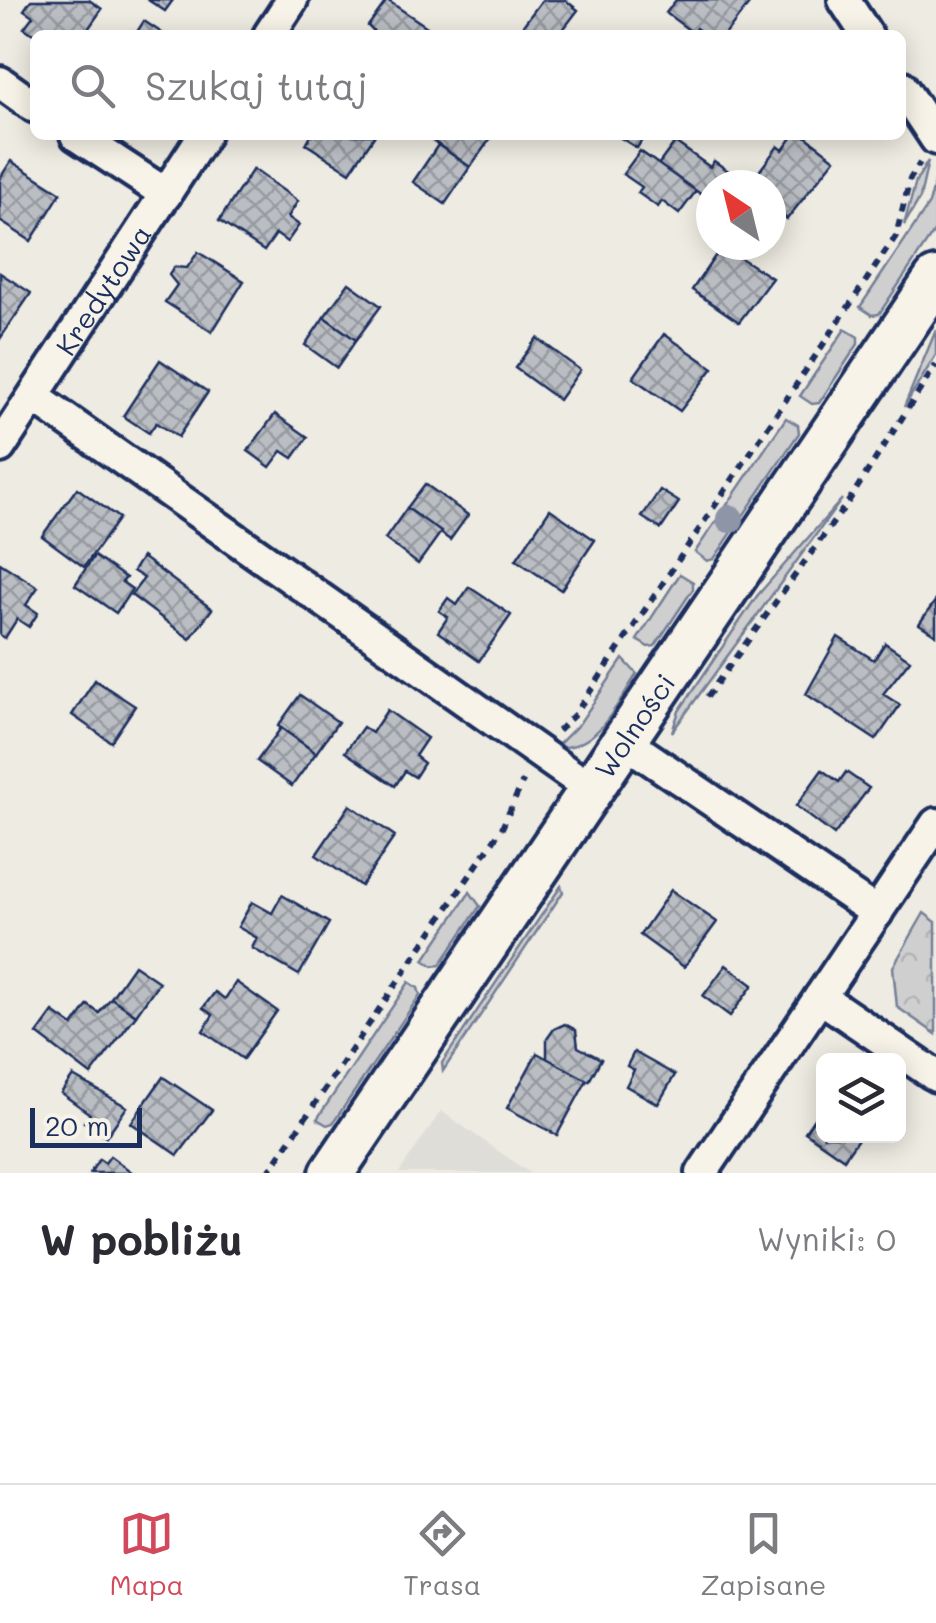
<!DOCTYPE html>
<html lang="pl">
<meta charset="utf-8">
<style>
:root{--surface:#fff;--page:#f2f2f3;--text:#2b2b33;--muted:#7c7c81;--line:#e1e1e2;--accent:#d1495b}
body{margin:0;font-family:Mali,sans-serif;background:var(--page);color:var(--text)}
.controls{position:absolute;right:30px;bottom:30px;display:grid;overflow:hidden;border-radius:15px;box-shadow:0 5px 25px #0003}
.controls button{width:90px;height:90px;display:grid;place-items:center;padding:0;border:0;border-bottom:2px solid var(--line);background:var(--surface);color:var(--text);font:50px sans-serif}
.compass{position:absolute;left:696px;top:170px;width:90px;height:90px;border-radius:50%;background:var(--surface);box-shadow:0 5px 25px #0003;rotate:325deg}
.scale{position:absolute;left:30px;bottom:25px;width:112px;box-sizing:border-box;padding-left:10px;border:5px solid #1b2f5e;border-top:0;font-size:28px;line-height:35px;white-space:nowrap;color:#1b2f5e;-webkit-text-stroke:8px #f7f3e8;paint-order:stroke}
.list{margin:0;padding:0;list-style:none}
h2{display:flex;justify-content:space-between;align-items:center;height:130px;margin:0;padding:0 40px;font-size:42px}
h2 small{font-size:32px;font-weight:400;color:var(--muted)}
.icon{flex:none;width:55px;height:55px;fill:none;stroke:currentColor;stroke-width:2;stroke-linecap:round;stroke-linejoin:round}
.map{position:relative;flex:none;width:936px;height:1173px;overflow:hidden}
.search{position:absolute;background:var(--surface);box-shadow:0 5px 25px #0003;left:30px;right:30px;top:30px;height:110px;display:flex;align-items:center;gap:25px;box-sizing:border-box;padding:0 35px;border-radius:15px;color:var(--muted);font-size:38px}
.sheet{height:310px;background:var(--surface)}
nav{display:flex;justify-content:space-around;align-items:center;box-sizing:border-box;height:140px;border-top:2px solid var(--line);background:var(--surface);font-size:28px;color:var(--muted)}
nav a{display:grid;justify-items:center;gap:5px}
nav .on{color:var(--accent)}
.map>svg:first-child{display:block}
</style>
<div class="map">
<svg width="936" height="1173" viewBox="0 0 936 1173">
<defs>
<pattern id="park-crowns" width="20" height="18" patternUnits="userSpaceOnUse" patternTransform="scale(2.5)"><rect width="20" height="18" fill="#cfcfcf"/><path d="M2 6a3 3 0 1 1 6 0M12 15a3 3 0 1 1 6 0" fill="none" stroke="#b1b2b4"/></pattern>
<pattern id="building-cross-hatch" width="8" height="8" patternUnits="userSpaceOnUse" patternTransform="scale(2.5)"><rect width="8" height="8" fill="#babdc2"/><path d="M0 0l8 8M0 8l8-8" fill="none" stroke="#969aa1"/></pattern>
</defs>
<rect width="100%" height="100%" fill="#eeebe2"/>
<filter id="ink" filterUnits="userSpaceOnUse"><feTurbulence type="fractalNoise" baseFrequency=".01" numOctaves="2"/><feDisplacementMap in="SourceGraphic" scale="20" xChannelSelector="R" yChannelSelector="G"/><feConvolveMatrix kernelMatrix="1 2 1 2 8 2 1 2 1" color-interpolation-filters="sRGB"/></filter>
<g filter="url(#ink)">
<path fill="#deddd8" d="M441 1111 530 1173H399Z"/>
<g fill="#cfcfcf" stroke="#757f96" stroke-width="2.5">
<path d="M928 161 920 198 904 225 916 181Z"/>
<path d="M935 181V230L879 314 872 315 860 307 929 204Z"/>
<path d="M845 329 858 337V344L819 403 812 404 800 396Z"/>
<path d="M936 330V355L904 407Z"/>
<path d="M786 418 798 425 799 433 714 559 707 561 695 552Z"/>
<path d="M842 499 672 732 679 711 757 596Z"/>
<path d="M680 574 693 582V589L655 646 648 647 637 640Z"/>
<path d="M623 659 637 674C617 703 598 751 556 747L579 724Z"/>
<path d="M561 886 563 892 443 1071 442 1063Z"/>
<path d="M470 892 480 906 440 965 433 966 424 960Z"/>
<path d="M409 982 418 988 420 995 333 1123 327 1125 317 1119Z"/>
</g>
<path fill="url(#park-crowns)" stroke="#757f96" stroke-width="2.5" d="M924 913 936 922V1034L897 1007 893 967Z"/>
<g fill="url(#building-cross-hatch)" stroke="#1b2f5e" stroke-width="2.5">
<path d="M31 0H89L102 9 84 35H35L24 28 33 16 24 10Z"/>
<path d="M148 0H173L165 11Z"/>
<path d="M387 0 439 35H377L368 26Z"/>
<path d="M542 0H565L578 10 559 35H516Z"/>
<path d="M676 0H752L725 35H705L696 28 693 33 666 13Z"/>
<path d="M144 21 165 35H135Z"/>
<path d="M311 135H375L350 172 306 144Z"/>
<path d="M438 135H493L470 167 433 141Z"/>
<path d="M616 135H645L637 148Z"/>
<path d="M794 135H804L835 159 787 219 771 207V185H749L778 146 783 150Z"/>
<path d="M675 142 710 167 714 161 743 181 711 185V201L658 165Z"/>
<path d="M438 145 470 167 445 204 413 182Z"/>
<path d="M640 151 696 191 679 214 662 201 658 207 638 193 642 187 623 174Z"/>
<path d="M11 161 61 193 31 241 0 221V178Z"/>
<path d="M253 169 298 201 288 217 299 225 287 242 276 234 264 251 219 221Z"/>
<path d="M722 246 772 278 739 322 692 290Z"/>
<path d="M198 252 244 281 212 332 165 302 177 285 169 275 174 267 187 268Z"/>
<path d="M0 273 31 293 0 339Z"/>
<path d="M349 283 381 306 356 340 324 317Z"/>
<path d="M324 317 356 340 337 368 305 345Z"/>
<path d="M664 334 713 368 680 411 633 378Z"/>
<path d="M537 338 580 370 559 400 515 368Z"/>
<path d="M160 360 208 392 178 437 156 423 149 433 123 416Z"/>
<path d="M275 414 308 437 293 458 282 451 270 467 248 451Z"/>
<path d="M425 484 468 515 450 540 407 508Z"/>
<path d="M77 488 119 518 84 567 42 536Z"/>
<path d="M660 490 679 502 661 529 642 517Z"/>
<path d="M407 508 441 532 418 564 385 539Z"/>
<path d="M550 509 595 540 561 590 516 560Z"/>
<path d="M94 556 126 578 122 582 132 589 116 613 75 585Z"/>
<path d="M142 557 212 609 190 639 131 595 144 578 133 571Z"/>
<path d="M0 563 38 587 26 605 38 613 29 627 17 619 5 638 0 635Z"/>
<path d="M469 587 511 615 479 661 438 632 448 617 439 611 448 598 457 605Z"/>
<path d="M936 600V635L919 624Z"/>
<path d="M838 637 874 660 885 643 910 660 883 694 900 705 876 740 806 694Z"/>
<path d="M95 680 135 706 111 742 72 715Z"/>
<path d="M300 695 338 722 316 753 278 726Z"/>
<path d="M387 710 427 738 415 756 424 763 415 777 405 771 395 786 345 752 363 727 372 733Z"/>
<path d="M281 728 316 753 292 786 257 761Z"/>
<path d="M822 770 839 782 846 772 869 788 834 835 796 806Z"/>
<path d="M350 805 395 836 361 886 316 855Z"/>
<path d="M671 890 717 922 684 967 640 935Z"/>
<path d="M282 895 329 923 299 975 252 948 257 938 238 927 252 902 272 913Z"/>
<path d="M134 965 159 982 136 1015 111 998Z"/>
<path d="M726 965 753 985 730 1016 703 996Z"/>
<path d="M236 982 277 1011 243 1059 203 1031 213 1015 203 1008 215 992 225 999Z"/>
<path d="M111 998 136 1015 91 1075 37 1034 53 1012 73 1026 88 1005 99 1013Z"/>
<path d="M565 1024 576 1030 578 1047 601 1059 589 1081 547 1059V1039L554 1029Z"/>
<path d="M634 1052 675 1075 658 1104 626 1086 634 1070 627 1066Z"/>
<path d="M537 1053 587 1080 557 1135 507 1108Z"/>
<path d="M73 1076 127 1107 106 1137 84 1122 90 1114 61 1093Z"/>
<path d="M163 1077 212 1110 178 1155 131 1123Z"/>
<path d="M824 1104V1136H860L844 1159 805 1132Z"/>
<path d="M110 1156 133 1173H90L99 1159 105 1163Z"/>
</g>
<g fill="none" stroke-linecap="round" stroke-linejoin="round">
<defs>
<g id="minor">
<path d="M844 0 867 35"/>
<path d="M269 35 292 0"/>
<path d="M0 82 35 107"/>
<path d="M901 86 936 139"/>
<path d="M76 135 166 194"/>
<path d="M34 397 591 789"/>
<path id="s1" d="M0 447 204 135"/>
<path d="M624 741 877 913"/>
<path d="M820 997 936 1076"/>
<path d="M702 1173 936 824"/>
</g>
<g id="secondary">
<path id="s2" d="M332 1173 936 279"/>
</g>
</defs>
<use href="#minor" stroke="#1b2f5e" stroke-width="38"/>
<use href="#secondary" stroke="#1b2f5e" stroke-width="50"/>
<g stroke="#1b2f5e" stroke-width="6" stroke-dasharray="8 8" stroke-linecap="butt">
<path d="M707 697 848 502 936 365"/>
<path d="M558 731 575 714 896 236 910 179 920 163"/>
<path d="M268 1173 502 828 523 781"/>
</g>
<use href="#minor" stroke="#f7f3e8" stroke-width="30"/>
<use href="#secondary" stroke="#f7f3e8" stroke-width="42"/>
</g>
<circle fill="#8e95a6" cx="730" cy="519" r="14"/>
</g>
<g text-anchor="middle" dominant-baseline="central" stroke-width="8" stroke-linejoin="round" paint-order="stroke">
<g font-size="28" fill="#1b2f5e" stroke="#f7f3e8">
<text stroke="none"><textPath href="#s1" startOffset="188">Kredytowa</textPath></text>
<text stroke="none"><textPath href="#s2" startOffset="540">Wolności</textPath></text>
</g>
</g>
</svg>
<div class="controls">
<button><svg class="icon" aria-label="layers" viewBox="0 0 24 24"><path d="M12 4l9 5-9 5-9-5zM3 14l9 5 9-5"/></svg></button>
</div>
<svg class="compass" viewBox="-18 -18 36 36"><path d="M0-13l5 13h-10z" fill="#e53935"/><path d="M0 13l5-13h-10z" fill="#7c7c81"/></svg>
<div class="scale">20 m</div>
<div class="search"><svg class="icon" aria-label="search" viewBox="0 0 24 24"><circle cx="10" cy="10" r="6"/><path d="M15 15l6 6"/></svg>Szukaj tutaj</div>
</div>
<section class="sheet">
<h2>W pobliżu<small>Wyniki: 0</small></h2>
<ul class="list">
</ul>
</section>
<nav>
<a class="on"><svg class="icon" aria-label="map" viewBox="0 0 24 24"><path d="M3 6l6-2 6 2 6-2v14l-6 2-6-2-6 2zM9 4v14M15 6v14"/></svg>Mapa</a>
<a><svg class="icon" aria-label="directions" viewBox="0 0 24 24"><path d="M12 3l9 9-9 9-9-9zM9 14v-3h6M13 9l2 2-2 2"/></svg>Trasa</a>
<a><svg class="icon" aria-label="saved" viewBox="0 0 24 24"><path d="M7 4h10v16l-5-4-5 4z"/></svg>Zapisane</a>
</nav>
